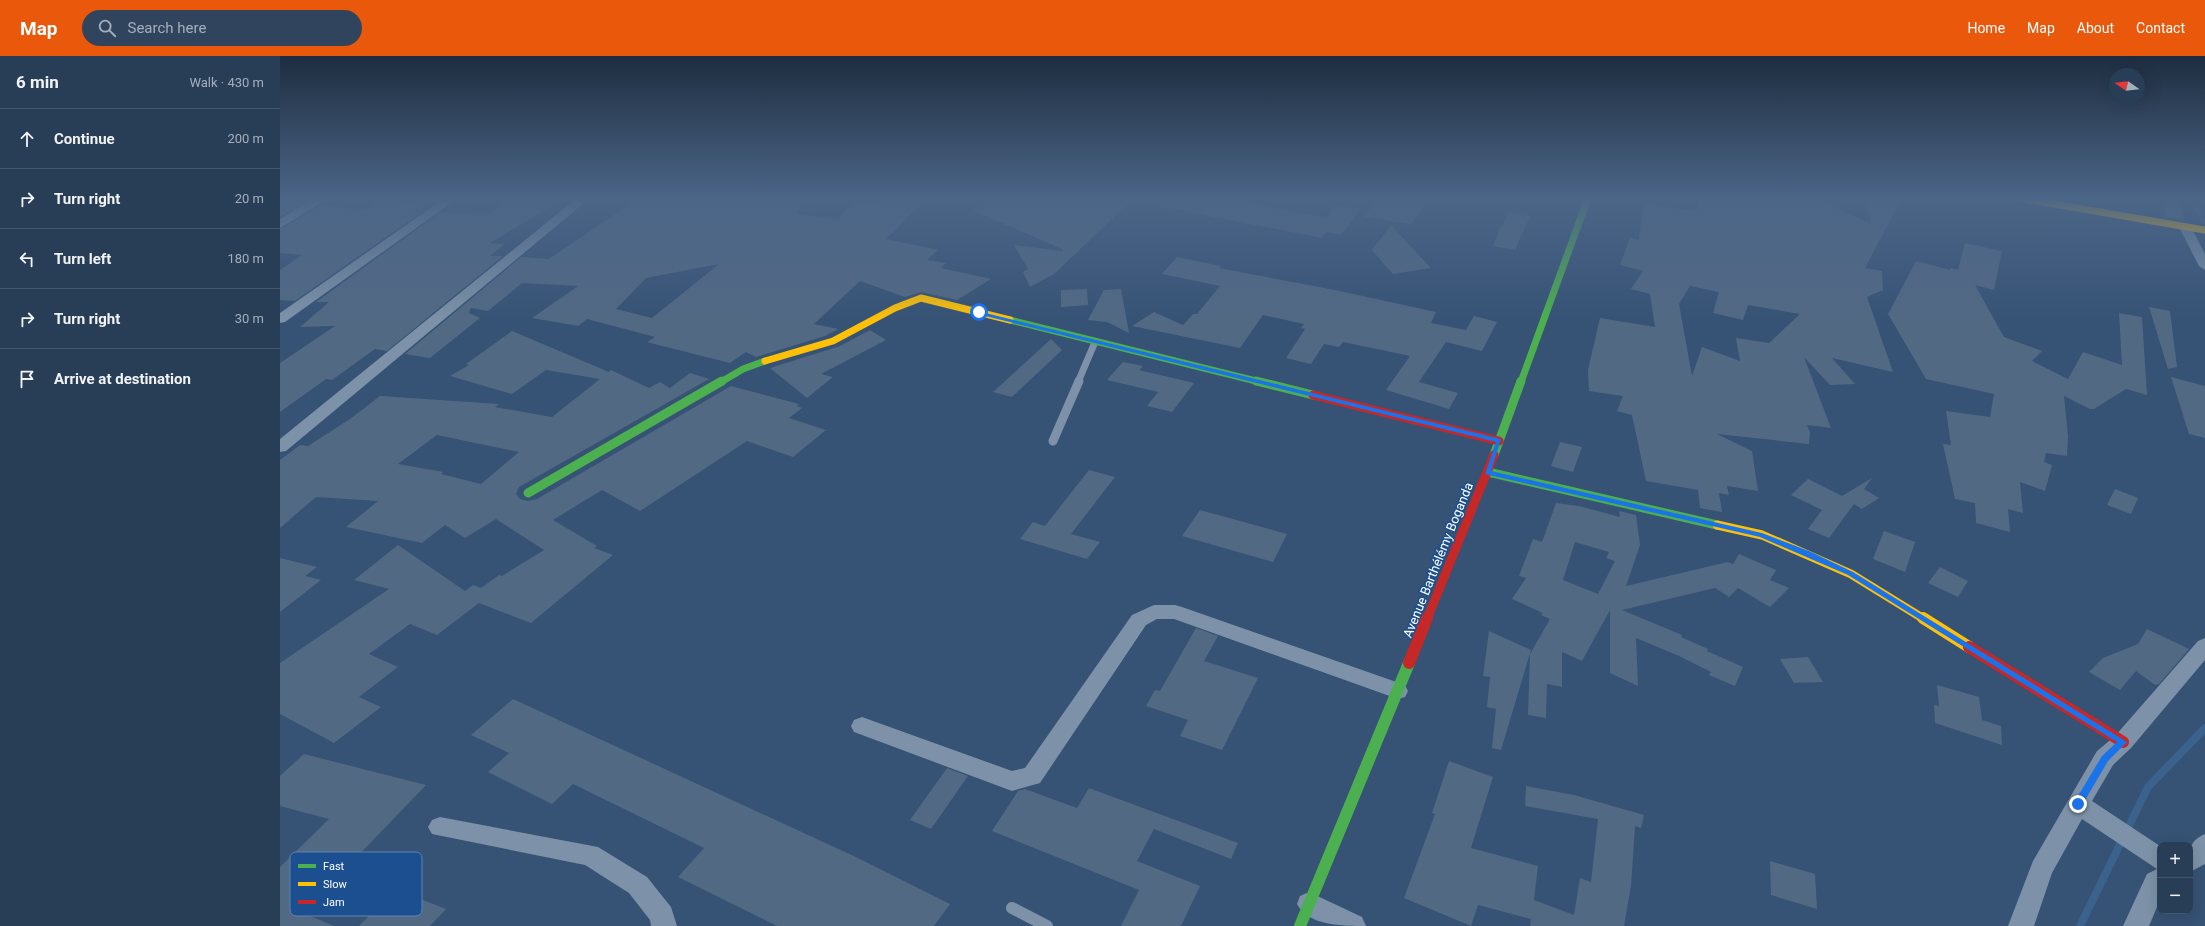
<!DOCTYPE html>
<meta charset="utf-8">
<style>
:root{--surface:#283e57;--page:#30455d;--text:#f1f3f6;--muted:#a5aeba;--line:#44576d;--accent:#ea580c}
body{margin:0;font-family:Roboto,sans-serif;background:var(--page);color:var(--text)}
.controls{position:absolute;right:12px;bottom:12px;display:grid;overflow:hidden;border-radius:8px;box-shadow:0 4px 16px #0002}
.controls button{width:36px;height:36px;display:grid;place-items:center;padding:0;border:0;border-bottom:1px solid var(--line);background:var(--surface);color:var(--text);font:20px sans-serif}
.compass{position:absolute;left:1829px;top:12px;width:36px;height:36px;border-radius:50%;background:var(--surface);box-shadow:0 4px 16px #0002;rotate:284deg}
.stop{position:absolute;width:12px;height:12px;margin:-9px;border:3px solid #1a73e8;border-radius:50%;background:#fff}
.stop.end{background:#1a73e8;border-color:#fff;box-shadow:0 1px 4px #0008}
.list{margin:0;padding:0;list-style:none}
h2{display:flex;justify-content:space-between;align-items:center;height:52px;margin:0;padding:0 16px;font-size:17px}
h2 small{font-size:13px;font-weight:400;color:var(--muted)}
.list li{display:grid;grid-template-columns:26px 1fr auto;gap:12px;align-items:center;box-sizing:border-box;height:60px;padding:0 16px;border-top:1px solid var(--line)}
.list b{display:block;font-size:15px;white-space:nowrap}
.list em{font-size:13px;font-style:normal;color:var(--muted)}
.icon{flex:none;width:22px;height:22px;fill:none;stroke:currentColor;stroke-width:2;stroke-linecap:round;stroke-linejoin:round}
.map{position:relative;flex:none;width:1925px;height:870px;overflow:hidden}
header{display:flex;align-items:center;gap:24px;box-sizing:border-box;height:56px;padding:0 20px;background:var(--accent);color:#fff}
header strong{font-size:19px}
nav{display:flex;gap:22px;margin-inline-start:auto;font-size:14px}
.search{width:280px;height:36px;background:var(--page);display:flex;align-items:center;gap:10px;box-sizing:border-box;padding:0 14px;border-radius:22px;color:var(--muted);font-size:15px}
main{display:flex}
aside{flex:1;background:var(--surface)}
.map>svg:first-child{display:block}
</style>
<header>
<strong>Map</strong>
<div class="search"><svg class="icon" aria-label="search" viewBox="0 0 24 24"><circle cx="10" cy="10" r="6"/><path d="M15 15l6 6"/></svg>Search here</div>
<nav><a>Home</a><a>Map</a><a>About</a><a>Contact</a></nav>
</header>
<main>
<aside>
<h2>6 min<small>Walk · 430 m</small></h2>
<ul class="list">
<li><svg class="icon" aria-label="ahead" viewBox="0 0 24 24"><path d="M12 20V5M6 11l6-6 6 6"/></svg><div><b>Continue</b></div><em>200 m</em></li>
<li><svg class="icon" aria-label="right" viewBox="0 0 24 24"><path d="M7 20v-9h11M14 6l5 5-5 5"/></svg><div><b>Turn right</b></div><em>20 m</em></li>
<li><svg class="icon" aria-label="left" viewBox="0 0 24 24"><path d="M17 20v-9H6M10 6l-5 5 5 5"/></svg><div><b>Turn left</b></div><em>180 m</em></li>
<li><svg class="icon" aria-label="right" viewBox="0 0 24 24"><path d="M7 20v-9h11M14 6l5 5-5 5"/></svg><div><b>Turn right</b></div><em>30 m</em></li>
<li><svg class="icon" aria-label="arrive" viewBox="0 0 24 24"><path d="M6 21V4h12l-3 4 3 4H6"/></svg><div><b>Arrive at destination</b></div></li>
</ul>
</aside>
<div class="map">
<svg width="1925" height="870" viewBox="0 0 1925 870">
<rect width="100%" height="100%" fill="#365274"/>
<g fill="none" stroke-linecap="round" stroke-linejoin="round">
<path stroke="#3b618d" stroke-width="4.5" d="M1910 142 1925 167"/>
<path stroke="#3b618d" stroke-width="8" d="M1800 870 1868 731 1925 672"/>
</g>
<g fill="#526984" fill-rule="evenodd">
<path d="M233 142H285L210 187 224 188 210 200H223L107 295 95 293 52 324 46 323 0 356V307L55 270 20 271 49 246H36L161 156 206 159Z"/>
<path d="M359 142H524L516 158 558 163 574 146 608 149 602 142H647L606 183 658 194 647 204 666 207 661 212 711 223 677 244 641 236 625 241 580 225 534 268 558 273 545 280 476 301 466 296 450 307 367 286 375 281 307 263 298 270 252 262 298 230 242 227 208 255 191 252 189 257 200 262 150 302 125 298 241 201 269 203ZM439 208 372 262 336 253 366 222Z"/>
<path d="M719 142H854L774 218 750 231 743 216 748 213 734 189 782 195V193L692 154Z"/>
<path d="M880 142H944L1047 162 1054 149 1081 153 1061 179 1046 176 1042 182 879 150Z"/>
<path d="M1096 142H1111L1147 147 1131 168 1085 161Z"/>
<path d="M1421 142H1536L1591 168 1585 142H1622L1585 212 1602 215 1603 234 1587 241 1613 316 1552 302 1575 328 1550 329 1524 301 1551 372 1527 369 1530 376 1529 388 1437 378 1472 395 1478 435 1447 430 1449 439 1439 437 1442 456 1420 452 1418 434 1366 425 1352 359 1337 355 1343 340 1309 335 1308 314 1320 262 1375 271 1370 238 1351 233 1363 215 1340 209 1350 182 1359 184 1363 147 1416 155ZM1410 230 1439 236 1433 257 1463 264 1468 249 1520 258 1489 287 1456 282 1460 305 1422 291 1412 320 1399 248Z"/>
<path d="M1882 142 1899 143 1904 164 1886 161Z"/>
<path d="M0 144 24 147 0 161Z"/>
<path d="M100 145 147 148 134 155H143L15 245 0 244V214L22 199 0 197V173L41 149 86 154Z"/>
<path d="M1229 156 1250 160 1235 194 1213 190 1221 170H1222Z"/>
<path d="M1111 169 1151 212 1113 218 1092 194Z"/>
<path d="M1685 187 1722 195 1714 234 1695 229 1724 281 1762 295 1752 305 1788 323 1803 296 1842 309 1839 257 1862 261 1867 339 1846 333 1814 353H1810L1784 340 1788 380 1787 400 1766 397 1764 406 1772 409 1765 435 1740 426 1743 457 1728 453 1730 476 1696 467 1695 447 1675 443 1663 388 1671 389 1666 355 1710 361 1714 338 1646 323 1608 258 1636 205 1670 214 1671 212 1678 214Z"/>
<path d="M897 201 941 210 939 212 1055 234 1156 256 1151 267 1186 274 1194 260 1217 266 1202 295 1166 286 1139 326 1178 337 1169 353 1106 334 1130 300 1063 286 1059 291 1044 288 1031 308 1006 302 1025 273 1021 272 1024 268 983 259 960 292 852 270 874 256 903 269 913 258H917L940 230 882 218Z"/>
<path d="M807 233 808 249 781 251V234Z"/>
<path d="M841 233 849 277 827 266 808 264 824 234Z"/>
<path d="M1869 251 1890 255 1897 311 1888 313Z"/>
<path d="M590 274 606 284 541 318 553 321 527 342 490 312 560 290Z"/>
<path d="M232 275 329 316 331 314 369 332 380 326 390 332 410 317 429 323 239 431 236 438 240 443 248 445 257 443 451 330 519 348 517 350 522 352 509 362 546 374 513 401 467 385 360 455 322 434 273 464 317 490 314 492 333 499 251 567 199 547 157 579 130 568 89 598 118 611 79 641 101 651 54 687 0 658V607L109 533 74 524 118 489 185 535 193 529 201 532 219 519 222 520 264 494 216 463 185 482 165 469 142 487 66 471 98 445 36 441 0 472V404L20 389 28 390 70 363 100 340 219 348 215 351 272 361 320 323 266 314 232 338 170 320 189 309 186 308ZM157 379 239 396 201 428 161 418 163 416 118 408Z"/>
<path d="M771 283 782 294 732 341 713 336Z"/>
<path d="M843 306 863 310 859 314 914 327 892 356 867 350 878 336 827 324Z"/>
<path d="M1891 321 1925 330V382L1909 378Z"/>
<path d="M1280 386 1302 391 1293 416 1271 410Z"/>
<path d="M809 414 835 421 791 478 820 486 807 503 740 483 753 466 765 470Z"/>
<path d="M1592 422 1584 433 1599 442 1582 453 1574 448 1549 482 1528 473 1542 454 1511 439 1528 423 1562 440Z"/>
<path d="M1835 433 1858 442 1851 458 1827 449Z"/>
<path d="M1276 447 1299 450 1340 461 1339 455 1356 459 1360 489 1346 530 1448 506 1453 508 1459 498 1496 514 1490 524 1509 532 1490 551 1458 532 1449 541 1435 532 1342 554 1402 579 1401 581 1428 593 1427 595 1463 611 1455 630 1429 619 1431 616 1399 600 1356 582 1358 630 1330 617V554L1302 605 1282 596V631L1267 628 1266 662 1248 659 1250 598 1270 563 1261 559 1263 557 1232 543 1246 522 1239 520 1253 483 1262 486ZM1295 486 1329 496 1326 502 1335 505 1318 538 1283 524Z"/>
<path d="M920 454 1007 478 993 506 902 480Z"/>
<path d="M1604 475 1635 486 1625 516 1593 503Z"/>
<path d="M0 502 37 511 25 520 41 524 0 556Z"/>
<path d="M1660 511 1688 525 1678 541 1648 527Z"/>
<path d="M916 572 938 580 924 605 978 622 942 694 900 680 908 664 866 650 875 634 880 635Z"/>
<path d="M1867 573 1909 593 1879 628 1875 629 1856 615 1840 634 1809 616 1823 602 1858 588Z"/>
<path d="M1209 575 1251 594 1221 694 1212 692 1216 653 1207 651 1210 621 1203 620Z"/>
<path d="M1528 601 1543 626 1514 627 1500 603Z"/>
<path d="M1657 629 1699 641 1702 664 1721 670 1722 689 1655 667 1654 649 1659 650Z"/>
<path d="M233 643 578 802 670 848 654 870H497L398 821 424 792 293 728 272 748 208 716 229 697 191 679Z"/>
<path d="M24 698 146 729 23 857 54 870H0V811L49 763 0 750V720Z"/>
<path d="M1169 705 1213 721 1191 792 1258 810 1254 844 1294 859 1300 822 1311 826 1318 763 1245 750 1246 730 1294 739 1364 759 1361 772 1355 770 1351 830 1344 870H1250L1251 863 1198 849 1191 870 1124 842 1155 758 1152 757Z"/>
<path d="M667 712 688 720 651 773 630 764Z"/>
<path d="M809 732 958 787 951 803 874 773 857 805 920 830 901 870H841L859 834 712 775 738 735 745 733 797 752Z"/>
<path d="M1490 805 1535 818 1537 853 1491 839Z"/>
<path d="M115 833 166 853 150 870H79Z"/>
</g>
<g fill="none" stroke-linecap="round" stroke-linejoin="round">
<path stroke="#7d92a8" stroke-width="7" d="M798 326 815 286"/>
<path stroke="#7d92a8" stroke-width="9" d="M773 385 799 325"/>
<path stroke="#7d92a8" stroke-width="12" d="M732 852 767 870"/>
<g fill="#7d92a8" fill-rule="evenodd">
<path d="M35 142H49L0 172V163Z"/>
<path d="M165 142H178L5 266 0 267V257Z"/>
<path d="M297 142H310L6 395 0 396V383Z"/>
<path d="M1905 167 1911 171 1925 198V214L1919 210 1899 171Z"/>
<path d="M874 549H895L902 551 1125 629 1128 635 1125 641 1118 643 894 563H877L866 569 760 727 732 735 574 676 571 670 574 664 582 661 732 715 745 712 852 559Z"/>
<path d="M1925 582V604L1851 692 1833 709 1812 745 1880 790V844L1869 870H1843L1867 818 1877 813 1802 763 1772 817 1754 870H1728L1753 805 1817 695 1835 680 1918 585Z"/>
<path d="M160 761 318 791 367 821 391 851 397 870H371L370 864 349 837 305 809 152 778 148 771 152 764Z"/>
<path d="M1925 778V808L1910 816C1910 798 1906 786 1925 778Z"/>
<path d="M1029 836 1082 861 1086 870C1063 870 1028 870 1017 848L1020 840Z"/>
</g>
<g stroke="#4caf50" stroke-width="7">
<path d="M730 264 980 326"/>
<path d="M441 326 463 313 485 305"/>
<path d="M1241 326 1308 142"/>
</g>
<g stroke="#4caf50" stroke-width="9">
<path d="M976 325 1033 339"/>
<path d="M1214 399 1241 325"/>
<path d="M1208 416 1437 469"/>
<path d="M248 437 442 325"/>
</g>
<path stroke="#4caf50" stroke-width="12" d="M1020 870 1129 607"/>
<g stroke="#ffc107" stroke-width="7">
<path d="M1739 142 1925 174"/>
<path d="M485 305 553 285 615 252 641 242 730 264"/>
</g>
<path stroke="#ffc107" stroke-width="9" d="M1437 469 1482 479 1571 518 1644 563"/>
<path stroke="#ffc107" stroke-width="12" d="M1643 562 1689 591"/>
<g stroke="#c62828" stroke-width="9">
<path d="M1033 339 1219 385"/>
<path d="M1147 563 1214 399"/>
</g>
<g stroke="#c62828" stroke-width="12">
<path d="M1689 591 1843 686"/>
<path d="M1129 607 1147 562"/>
</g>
</g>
<linearGradient id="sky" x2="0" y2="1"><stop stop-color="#1e2d40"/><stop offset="0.54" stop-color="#4c6688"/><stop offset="1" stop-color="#4c6688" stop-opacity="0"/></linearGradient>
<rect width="1925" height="264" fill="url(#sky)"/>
<path fill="#1a73e8" d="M697 255 1221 383 1211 415 1482 477 1529 495 1573 516 1847 686 1828 705 1801 751H1795V745L1822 700 1837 686 1568 519 1480 481 1205 418 1216 386 697 258Z"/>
<g text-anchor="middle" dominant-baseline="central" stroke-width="3" stroke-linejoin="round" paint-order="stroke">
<g font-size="13" fill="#fff" stroke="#1b4f8f">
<text transform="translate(1158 504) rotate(-68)">Avenue Barthélémy Boganda</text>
</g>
</g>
<rect x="10" y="796" width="132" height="64" rx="6" fill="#1b4f8f" stroke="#5f84b1" stroke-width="1"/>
<rect x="18" y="808" width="18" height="4" fill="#4caf50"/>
<rect x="18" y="826" width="18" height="4" fill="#ffc107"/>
<rect x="18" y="844" width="18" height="4" fill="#c62828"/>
<g font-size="11" fill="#fff">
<text x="43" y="814">Fast</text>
<text x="43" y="832">Slow</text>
<text x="43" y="850">Jam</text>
</g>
</svg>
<div class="controls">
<button>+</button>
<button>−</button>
</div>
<svg class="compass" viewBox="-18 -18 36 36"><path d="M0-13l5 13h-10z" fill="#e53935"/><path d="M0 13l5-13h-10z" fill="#a5aeba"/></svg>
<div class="stop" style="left:699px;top:256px"></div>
<div class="stop end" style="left:1798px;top:748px"></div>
</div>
</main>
